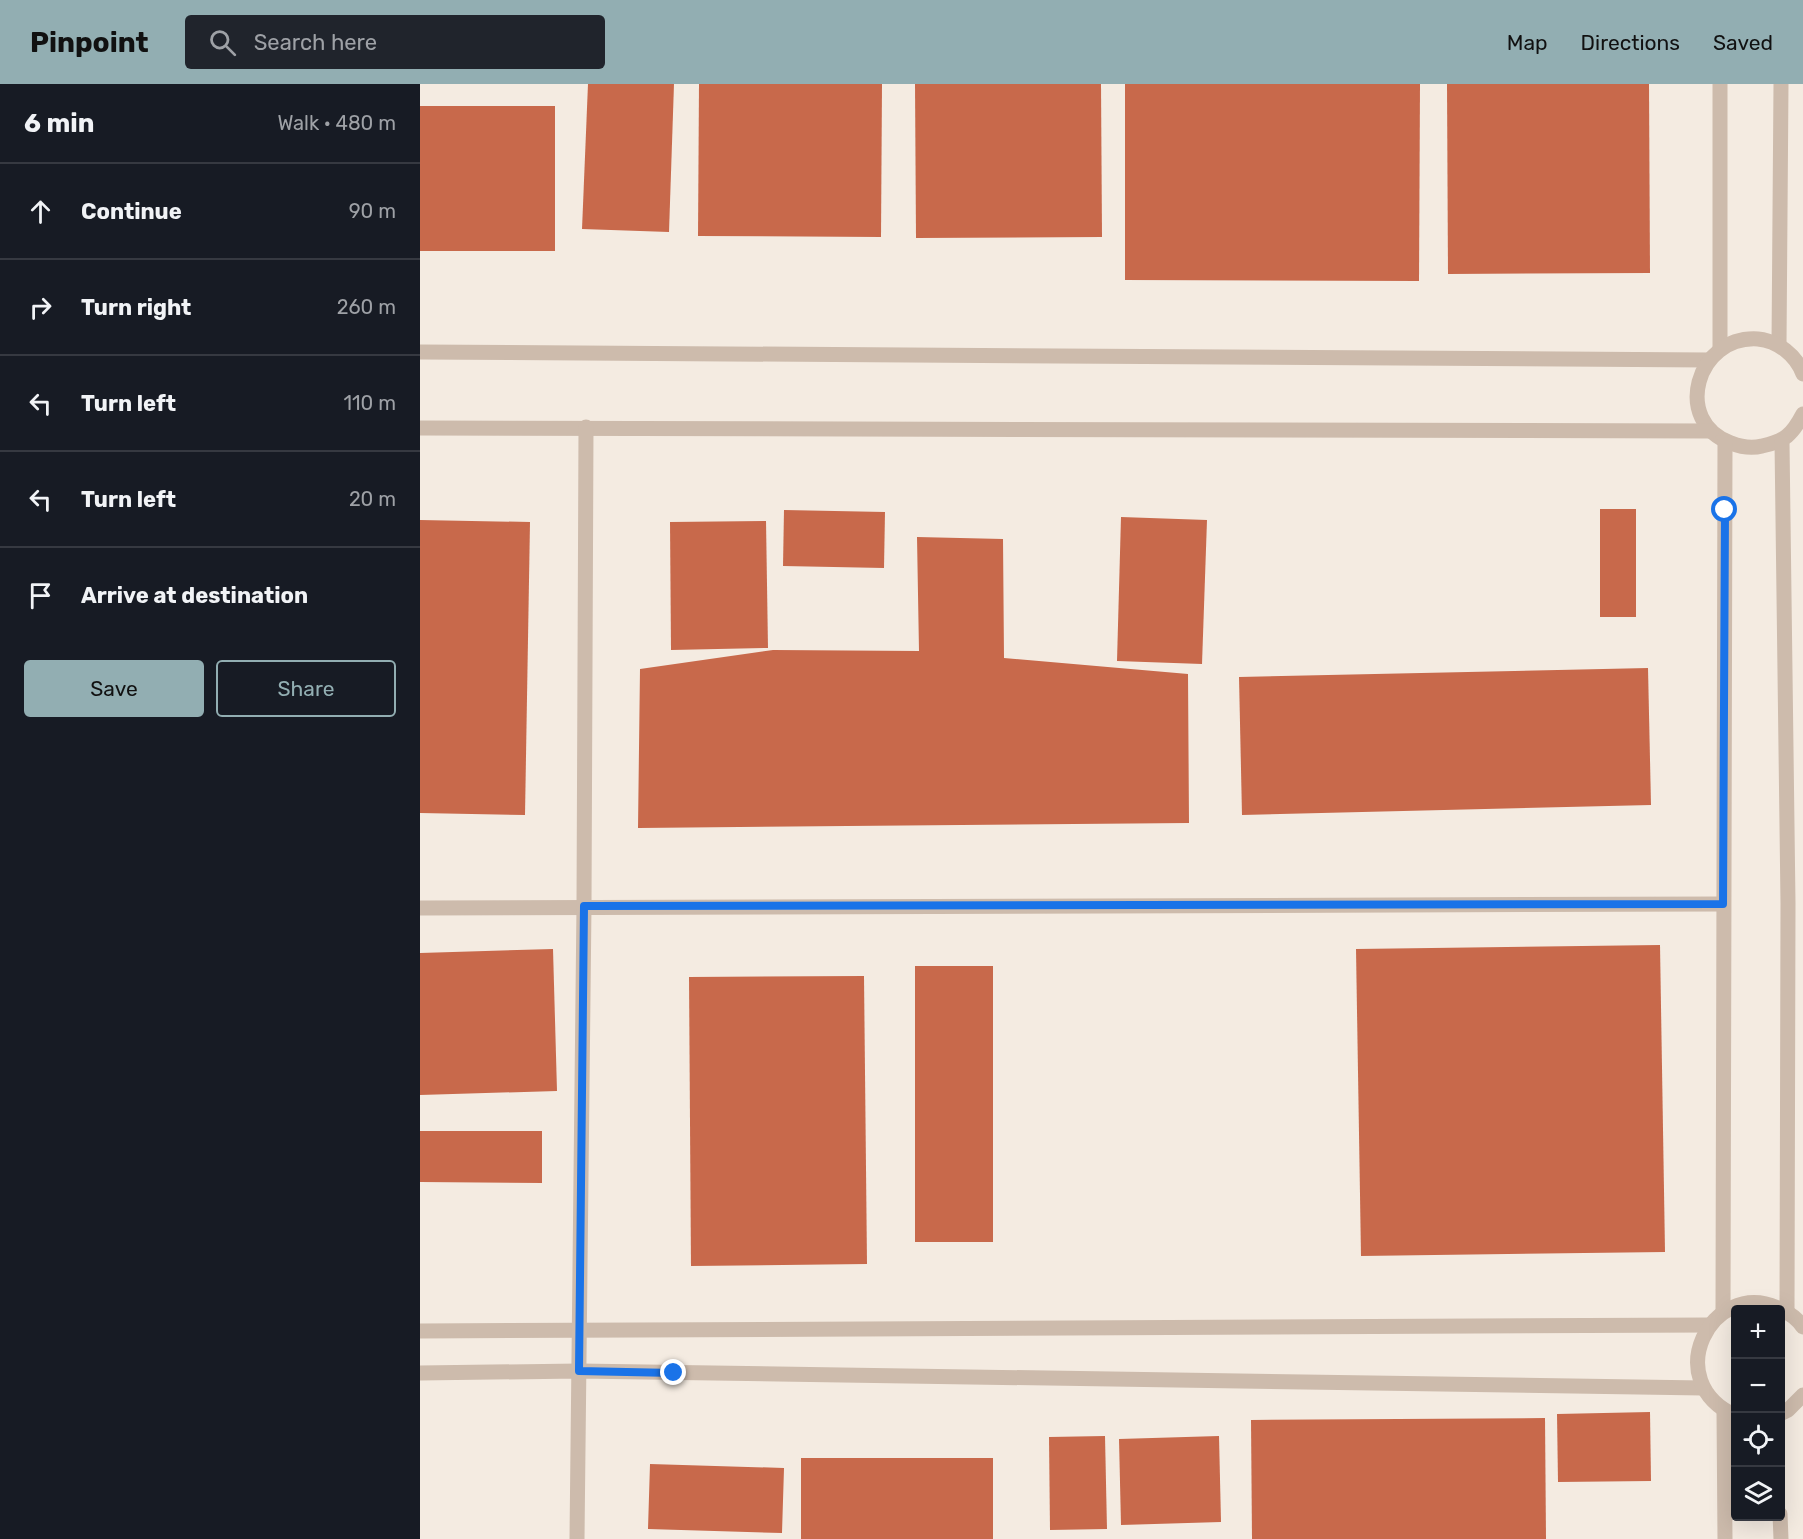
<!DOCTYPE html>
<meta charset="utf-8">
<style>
:root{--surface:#171b24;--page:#20242c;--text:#f1f3f6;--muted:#9ea1a6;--line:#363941;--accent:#92aeb2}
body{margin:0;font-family:Rubik,sans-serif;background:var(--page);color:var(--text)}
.controls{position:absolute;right:18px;bottom:18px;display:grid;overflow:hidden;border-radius:6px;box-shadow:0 6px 24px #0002}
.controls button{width:54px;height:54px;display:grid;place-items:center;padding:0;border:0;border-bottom:2px solid var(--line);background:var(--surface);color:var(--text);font:30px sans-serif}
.stop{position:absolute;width:18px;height:18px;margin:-14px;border:4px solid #1a73e8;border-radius:50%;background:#fff}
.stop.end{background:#1a73e8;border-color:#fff;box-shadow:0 2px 6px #0008}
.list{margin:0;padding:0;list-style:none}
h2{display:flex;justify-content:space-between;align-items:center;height:78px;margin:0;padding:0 24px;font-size:26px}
h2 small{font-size:20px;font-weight:400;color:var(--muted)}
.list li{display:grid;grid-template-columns:39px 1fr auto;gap:18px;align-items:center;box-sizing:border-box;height:96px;padding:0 24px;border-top:2px solid var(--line)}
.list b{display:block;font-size:22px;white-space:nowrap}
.list em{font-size:20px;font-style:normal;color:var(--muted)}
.actions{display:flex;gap:12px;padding:18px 24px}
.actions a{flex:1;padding:14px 0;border:2px solid var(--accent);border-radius:6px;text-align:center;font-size:21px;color:var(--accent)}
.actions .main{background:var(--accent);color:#111}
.icon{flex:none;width:33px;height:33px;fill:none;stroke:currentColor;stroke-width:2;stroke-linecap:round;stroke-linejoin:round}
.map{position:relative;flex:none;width:1383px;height:1455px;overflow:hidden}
header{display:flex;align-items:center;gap:36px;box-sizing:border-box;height:84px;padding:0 30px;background:var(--accent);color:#111}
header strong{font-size:28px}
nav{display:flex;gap:33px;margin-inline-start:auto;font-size:21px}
.search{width:420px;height:54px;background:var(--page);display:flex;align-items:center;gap:15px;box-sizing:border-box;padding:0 21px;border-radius:6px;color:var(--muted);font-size:22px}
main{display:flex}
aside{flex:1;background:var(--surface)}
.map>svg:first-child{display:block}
</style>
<header>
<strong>Pinpoint</strong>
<div class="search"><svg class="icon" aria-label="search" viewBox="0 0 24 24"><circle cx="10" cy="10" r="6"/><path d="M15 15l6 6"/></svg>Search here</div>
<nav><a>Map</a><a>Directions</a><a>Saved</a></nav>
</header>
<main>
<aside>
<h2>6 min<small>Walk · 480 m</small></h2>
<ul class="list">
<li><svg class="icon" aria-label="ahead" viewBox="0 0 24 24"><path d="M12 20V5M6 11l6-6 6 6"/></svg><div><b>Continue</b></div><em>90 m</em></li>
<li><svg class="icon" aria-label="right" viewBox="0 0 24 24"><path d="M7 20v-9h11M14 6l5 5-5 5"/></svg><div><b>Turn right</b></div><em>260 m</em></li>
<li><svg class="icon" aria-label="left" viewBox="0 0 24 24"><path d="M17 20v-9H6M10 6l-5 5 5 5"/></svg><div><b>Turn left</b></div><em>110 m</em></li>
<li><svg class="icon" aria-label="left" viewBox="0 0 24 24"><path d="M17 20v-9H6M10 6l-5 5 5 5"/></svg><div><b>Turn left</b></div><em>20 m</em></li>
<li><svg class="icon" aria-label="arrive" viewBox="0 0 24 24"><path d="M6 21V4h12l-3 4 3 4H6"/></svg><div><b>Arrive at destination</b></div></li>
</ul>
<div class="actions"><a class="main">Save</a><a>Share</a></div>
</aside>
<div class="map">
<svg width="1383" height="1455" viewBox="0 0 1383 1455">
<rect width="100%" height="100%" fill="#f4ebe1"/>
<g fill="#c8694b">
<path d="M168 0H254L249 148 162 145Z"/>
<path d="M279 0H462L461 153 278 152Z"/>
<path d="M495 0H681L682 153 496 154Z"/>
<path d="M705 0H1000L999 197 705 196Z"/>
<path d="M1027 0H1229L1230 189 1028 190Z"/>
<rect x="0" y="22" width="135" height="145"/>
<rect x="1180" y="425" width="36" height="108"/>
<path d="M364 426 465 428 464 484 363 482Z"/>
<path d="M701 433 787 436 782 580 697 577Z"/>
<path d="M0 436 110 438 105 731 0 729Z"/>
<path d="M346 437 348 564 251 566 250 438Z"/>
<path d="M497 453 583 455 584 574 768 590 769 739 218 744 220 585 353 566 499 567Z"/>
<path d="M1228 584 1231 721 822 731 819 593Z"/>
<path d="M1240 861 1245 1168 941 1172 936 865Z"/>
<path d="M133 865 137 1007 0 1011V869Z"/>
<rect x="495" y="882" width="78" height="276"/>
<path d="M444 892 447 1180 271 1182 269 893Z"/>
<path d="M0 1047H122V1099L0 1098Z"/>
<path d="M1230 1328 1231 1397 1138 1398 1137 1330Z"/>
<path d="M1125 1334 1126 1455H832L831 1336Z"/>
<path d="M685 1352 687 1445 630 1446 629 1353Z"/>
<path d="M799 1352 801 1438 701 1441 699 1355Z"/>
<rect x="381" y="1374" width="192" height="81"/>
<path d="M230 1380 364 1384 362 1449 228 1445Z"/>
</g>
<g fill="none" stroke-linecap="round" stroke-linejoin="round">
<g stroke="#cdbbac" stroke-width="15">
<path d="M1359 261 1361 0"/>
<path d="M1300 265V0"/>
<path d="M0 268 1289 276"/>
<path d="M1383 290C1376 271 1358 257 1338 255 1276 251 1252 338 1311 359 1321 363 1331 365 1342 362 1365 357 1372 351 1383 330"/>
<path d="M0 344 1291 347"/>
<path d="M1362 358 1368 819 1367 1228"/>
<path d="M0 824 1303 820"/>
<path d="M1303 1228 1305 357"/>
<path d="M0 1247 1290 1241"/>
<path d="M0 1289 159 1287 1283 1304"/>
<path d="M1304 1327 1305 1455"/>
<path d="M1360 1330 1368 1326 1383 1311"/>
<path d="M1316 1332C1239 1298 1291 1194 1358 1224 1368 1228 1377 1234 1383 1243"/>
<path d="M1360 1430 1361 1455"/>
<path d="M157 1455 164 822 166 343"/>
</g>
</g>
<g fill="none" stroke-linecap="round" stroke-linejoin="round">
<path stroke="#1a73e8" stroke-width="8" d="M254 1289 159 1287 164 822 1303 820 1305 426"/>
</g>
</svg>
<div class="controls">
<button>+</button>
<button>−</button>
<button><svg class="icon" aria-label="locate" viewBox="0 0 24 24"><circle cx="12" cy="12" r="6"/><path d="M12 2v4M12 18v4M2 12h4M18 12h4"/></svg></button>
<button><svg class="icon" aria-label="layers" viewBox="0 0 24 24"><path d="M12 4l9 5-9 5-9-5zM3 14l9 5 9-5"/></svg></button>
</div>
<div class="stop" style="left:1305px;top:426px"></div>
<div class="stop end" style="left:254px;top:1289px"></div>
</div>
</main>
